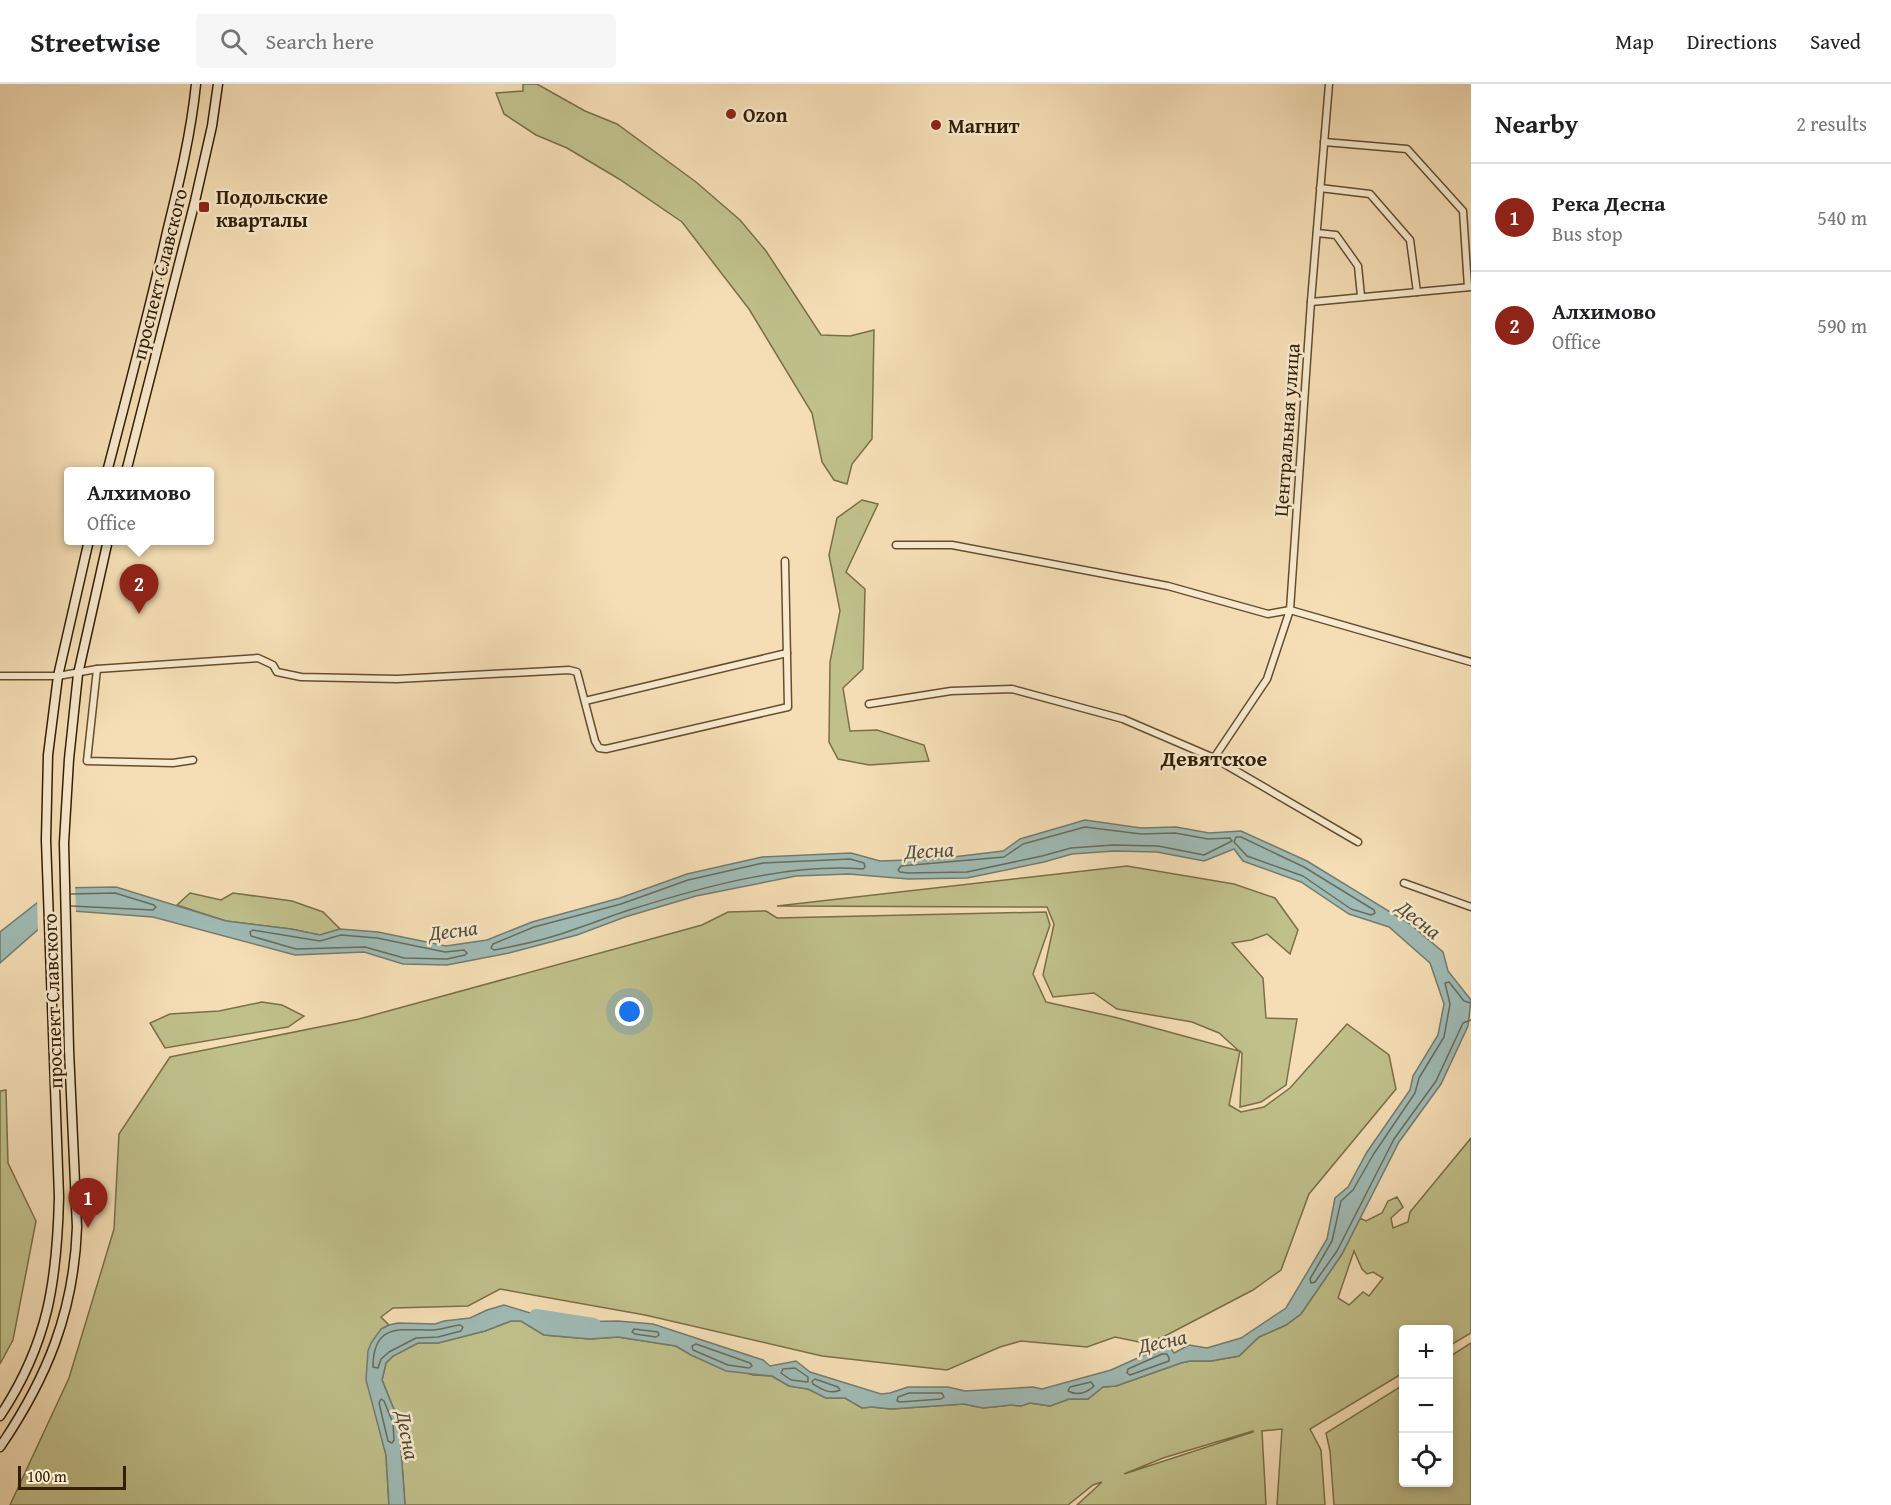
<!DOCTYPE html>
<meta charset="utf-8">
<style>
:root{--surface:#fff;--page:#f6f6f6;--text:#202124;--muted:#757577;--line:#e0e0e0;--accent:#8f2418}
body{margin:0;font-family:"Gentium Book Plus",serif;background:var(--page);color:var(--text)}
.controls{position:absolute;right:18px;bottom:18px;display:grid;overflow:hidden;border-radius:6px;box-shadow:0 3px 9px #0003}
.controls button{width:54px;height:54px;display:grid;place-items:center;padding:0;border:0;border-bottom:2px solid var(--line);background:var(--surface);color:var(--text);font:30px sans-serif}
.scale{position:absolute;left:18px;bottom:15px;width:108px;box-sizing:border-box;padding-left:6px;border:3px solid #331e02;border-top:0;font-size:16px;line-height:21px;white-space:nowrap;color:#331e02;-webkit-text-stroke:4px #f8eacf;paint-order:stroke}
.you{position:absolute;left:630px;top:928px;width:21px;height:21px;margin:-15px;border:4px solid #fff;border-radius:50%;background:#1a73e8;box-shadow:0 0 0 9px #1a73e833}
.badge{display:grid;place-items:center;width:39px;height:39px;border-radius:50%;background:var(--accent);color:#fff;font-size:20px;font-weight:700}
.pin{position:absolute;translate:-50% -50px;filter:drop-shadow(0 2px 3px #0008)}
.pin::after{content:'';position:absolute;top:32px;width:21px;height:18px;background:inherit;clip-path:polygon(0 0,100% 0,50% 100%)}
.popup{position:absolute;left:64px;top:383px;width:150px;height:78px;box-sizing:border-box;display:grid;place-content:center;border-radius:6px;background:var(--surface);filter:drop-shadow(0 2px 4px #0005);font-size:20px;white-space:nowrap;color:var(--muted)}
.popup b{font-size:22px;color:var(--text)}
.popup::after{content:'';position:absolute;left:50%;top:100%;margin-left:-12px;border:12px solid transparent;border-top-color:var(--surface)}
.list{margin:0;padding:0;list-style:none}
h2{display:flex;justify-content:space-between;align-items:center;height:78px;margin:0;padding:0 24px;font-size:26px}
h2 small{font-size:20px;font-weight:400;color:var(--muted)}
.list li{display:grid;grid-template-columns:39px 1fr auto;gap:18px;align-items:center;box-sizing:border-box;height:108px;padding:0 24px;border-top:2px solid var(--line)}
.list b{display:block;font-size:22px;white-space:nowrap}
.list p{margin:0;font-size:20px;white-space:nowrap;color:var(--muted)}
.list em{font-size:20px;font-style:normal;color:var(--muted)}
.icon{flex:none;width:33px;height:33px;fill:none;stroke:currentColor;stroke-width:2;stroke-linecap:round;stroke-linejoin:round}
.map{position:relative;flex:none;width:1471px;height:1421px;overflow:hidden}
header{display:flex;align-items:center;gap:36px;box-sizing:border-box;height:84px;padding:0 30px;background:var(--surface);border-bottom:2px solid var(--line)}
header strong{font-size:28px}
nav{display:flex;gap:33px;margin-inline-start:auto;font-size:21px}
.search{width:420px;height:54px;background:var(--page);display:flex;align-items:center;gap:15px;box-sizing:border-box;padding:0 21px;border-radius:6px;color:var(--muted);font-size:22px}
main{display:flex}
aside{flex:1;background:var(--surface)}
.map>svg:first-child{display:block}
</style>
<header>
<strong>Streetwise</strong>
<div class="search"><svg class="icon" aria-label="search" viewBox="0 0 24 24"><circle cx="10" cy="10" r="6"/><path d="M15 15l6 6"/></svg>Search here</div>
<nav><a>Map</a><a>Directions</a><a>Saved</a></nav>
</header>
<main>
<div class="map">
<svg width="1471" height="1421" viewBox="0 0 1471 1421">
<rect width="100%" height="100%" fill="#f5deb5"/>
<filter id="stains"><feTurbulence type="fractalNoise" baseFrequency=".00333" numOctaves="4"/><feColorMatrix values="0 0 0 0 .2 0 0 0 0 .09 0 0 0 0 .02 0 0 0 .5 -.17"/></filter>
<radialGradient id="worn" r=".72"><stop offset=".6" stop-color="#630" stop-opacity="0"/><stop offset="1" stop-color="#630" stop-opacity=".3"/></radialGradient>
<g fill="#c0c08b" stroke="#7a6f46" stroke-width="1.5" fill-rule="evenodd">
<path d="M523 0H537L585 27 617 40 696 98 740 136 766 167 821 251 850 252 874 246 872 355 852 380 847 400 834 396 822 378 812 329 749 225 682 138 619 95 567 64 536 51 504 30 496 9 523 7Z"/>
<path d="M862 416 878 420 846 488 865 505 863 585 843 604 850 647 877 646 924 661 929 677 869 681 838 675 829 658 830 578 840 527 829 471 837 434Z"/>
<path d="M1127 782 1234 800 1275 814 1298 846 1290 870 1267 850 1251 856 1232 859 1263 894 1266 934 1297 935 1286 1001 1261 1018 1240 1023 1242 969 1240 967 1229 1021 1241 1028 1264 1023 1290 1004 1347 940 1389 971 1396 1005 1309 1110 1281 1186 1253 1206 1163 1253 1144 1259 1115 1253 1087 1263 1021 1257 1000 1263 947 1286 822 1272 645 1231 500 1205 468 1222 393 1224 381 1233 389 1241 381 1245 377 1334 386 1371 389 1421H10L69 1294 114 1145 119 1050 170 973 359 935 702 841 728 828 766 827 777 834 1046 828 1050 841 1033 890 1046 918 1114 933 1239 967 1219 949 1192 938 1117 925 1094 909 1053 913 1043 891 1054 840 1047 823 777 822Z"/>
<path d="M190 809 221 816 233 809 292 817 323 828 340 845 320 851 291 845 226 837 177 821Z"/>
<path d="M262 918 282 921 304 932 288 943 165 964 150 939 170 930 219 927Z"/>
<path d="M6 1006 8 1079 36 1137 13 1256 0 1280V1007Z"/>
<path d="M1471 1054V1249L1449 1262 1448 1246H1404L1403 1289 1310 1345 1321 1366 1325 1421H1277L1282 1345 1262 1347 1266 1421H1077L1102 1398 1093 1401 1068 1421H405L399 1338 382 1296 386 1279 393 1272 418 1259H438L485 1247 511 1237H521L544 1251 590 1255 618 1253 676 1262 691 1271 753 1291 772 1292 789 1302 808 1305 826 1314H845L862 1324 872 1323 891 1325 964 1320 983 1324 1011 1321 1021 1322 1030 1319 1050 1322 1069 1315H1088L1103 1303 1116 1302 1181 1279 1190 1277H1211L1239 1272 1259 1253 1286 1241 1301 1230 1342 1170 1360 1134 1366 1137 1382 1129 1388 1117 1397 1113 1403 1123 1391 1134 1393 1144 1408 1138 1410 1128ZM1354 1167 1362 1185 1367 1190 1373 1188 1383 1194 1369 1212 1363 1208 1349 1221 1338 1214ZM1253 1347V1348L1124 1390 1163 1374Z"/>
<path d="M1471 1259V1421H1334L1330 1367 1326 1349 1403 1301 1404 1398H1448L1449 1273Z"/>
</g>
<path fill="#9fbbb6" stroke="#747c6e" stroke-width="1.5" d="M1085 736 1141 744 1176 743 1209 749 1241 747 1307 777 1410 840 1443 868 1448 887 1471 916 1468 942 1441 1000 1399 1058 1342 1170 1301 1230 1286 1241 1259 1253 1239 1272 1211 1277H1190L1181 1279 1116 1302 1103 1303 1088 1315H1069L1050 1322 1030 1319 1021 1322 1011 1321 983 1324 964 1320 891 1325 872 1323 862 1324 845 1314H826L808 1305 789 1302 772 1292 726 1287 691 1271 676 1262 618 1253 590 1255 544 1251 521 1237H511L485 1247 438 1259H418L393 1272 386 1279 382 1296 399 1338 405 1421H389L386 1371 366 1296 368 1267 371 1259 381 1245 389 1241 398 1239 435 1240 444 1237 470 1234 487 1226 504 1221 560 1238 618 1237 653 1240 763 1276 770 1282 796 1277 810 1288 881 1310 890 1309 908 1303H948L965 1307 1033 1303 1042 1305 1111 1286 1160 1264 1169 1262 1174 1269 1189 1261 1207 1264 1241 1254 1286 1224 1327 1155 1335 1114 1348 1103 1367 1068 1410 1006 1413 992 1438 951 1444 920 1430 879 1389 843 1349 830 1301 798 1243 777 1234 765 1204 777 1157 768 1114 767 1072 770 1044 778 967 794 908 795 849 790 796 792 696 812 625 833 577 851 509 869 447 881 403 880 364 868 295 871 153 833 73 827 41 843 0 879V848L56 804 116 803 226 837 291 845 320 851 340 845 378 848 446 862 487 856 532 838 620 814 687 790 762 773 851 769 880 777 936 775 1003 767 1020 755Z"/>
<path fill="#f5deb5" d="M75 800 76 830 43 846 38 850 37 815 55 801Z"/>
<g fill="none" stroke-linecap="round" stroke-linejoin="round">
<g stroke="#696c5c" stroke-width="1.5">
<path d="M1085 743 1141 750 1175 749 1208 755 1230 754 1232 757 1204 771 1158 762 1113 761 1071 764 1042 772 967 788 908 789 900 788 898 786 901 782 1004 773 1023 760Z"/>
<path d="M1236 753H1241L1304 783 1374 826 1375 829 1371 831 1351 825 1303 792 1247 772 1234 758Z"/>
<path d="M850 775 864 779 865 783 863 785C786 779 699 804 626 827 610 832 594 839 578 844 552 854 522 861 494 866L491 864 493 860 534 843 621 820 688 796 763 779Z"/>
<path d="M71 810 115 809 154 821 156 823 153 826 71 822"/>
<path d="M253 846 320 857 341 851 377 854 445 868 464 866 467 869 465 871 447 875 404 874 365 863 296 865 251 852 250 848Z"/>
<path d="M1471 919 1464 917 1449 898 1445 899 1450 920 1444 953 1419 994 1415 1009 1373 1071 1353 1106 1341 1117 1332 1157 1310 1195 1311 1199 1315 1198 1337 1167 1394 1055 1436 997 1463 939 1471 936"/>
<path d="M460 1241 463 1243 461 1247 438 1253 416 1254 389 1268 381 1275 378 1284 373 1283C373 1239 400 1246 432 1246 441 1246 451 1242 460 1241Z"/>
<path d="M634 1245 658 1248 659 1251 656 1253 635 1250 632 1248Z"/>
<path d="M696 1260 750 1279 752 1282 749 1284 728 1281 693 1266 692 1262Z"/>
<path d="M1162 1270H1167L1169 1274V1277L1130 1291 1127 1289 1128 1285Z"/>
<path d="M795 1284 808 1293V1298L791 1296 781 1289 783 1285Z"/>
<path d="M815 1295 838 1303 840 1306C830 1311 821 1305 813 1300L812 1297Z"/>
<path d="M1091 1298 1094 1302C1087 1309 1077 1312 1068 1307L1070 1303Z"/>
<path d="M909 1309H942L944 1313 941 1315 900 1318 897 1317 898 1313Z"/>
<path d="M381 1315 384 1317 393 1339 394 1356 392 1359 388 1357 379 1319Z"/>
</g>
<path stroke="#9fbbb6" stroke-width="14" d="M536 1232 594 1241"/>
<defs>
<g id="street">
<path d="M1324 58 1407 65 1463 127 1468 203"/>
<path d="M1320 104 1370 110 1410 156 1417 208"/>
<path d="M1317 149 1336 151 1358 182 1361 212"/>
<path d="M1311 218 1471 203"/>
<path d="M896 461H952L1168 502 1268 530 1290 526 1471 578"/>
<path d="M97 585 87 677 173 679 193 676"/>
<path d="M0 592H58L97 585 258 574 273 581 277 588 301 593 397 595 569 586 577 588 595 657 599 664 606 665 788 623 785 477"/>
<path d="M585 617 787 569"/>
<path d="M869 620 951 607 1012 605 1123 635 1214 674 1358 758"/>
<path d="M1214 674 1267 595 1290 526 1311 217 1329 0"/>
<path d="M1404 799 1471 823"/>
</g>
<g id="secondary">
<path d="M107 388C128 308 149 228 167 148 179 99 191 50 196 0"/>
<path d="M126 388 195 117 212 42 218 0"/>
<path d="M0 1332C48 1260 57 1198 59 1113L46 756 48 671 58 592 89 456"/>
<path d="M0 1363C47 1294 74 1228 77 1143L69 966 64 759 69 675 78 590 108 456"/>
</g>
</defs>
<use href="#street" stroke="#644e2f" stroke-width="9"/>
<use href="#secondary" stroke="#331e02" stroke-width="11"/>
<use href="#street" stroke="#f8eacf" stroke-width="6"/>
<use href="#secondary" stroke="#f8eacf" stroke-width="8"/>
</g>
<g fill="#8f2418" stroke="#f8eacf" stroke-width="2">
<circle cx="731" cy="30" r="6"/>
<circle cx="936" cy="41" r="6"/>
<rect x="198" y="117" width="12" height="12" rx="3"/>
</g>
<g text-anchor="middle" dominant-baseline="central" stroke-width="5" stroke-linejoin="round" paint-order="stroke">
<g font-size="20" font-weight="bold" fill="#331e02" stroke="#f8eacf" text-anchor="start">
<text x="743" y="30">Ozon</text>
<text x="948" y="41">Магнит</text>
<text x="216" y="112">Подольские<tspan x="216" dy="23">кварталы</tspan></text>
</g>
<g font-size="20" fill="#331e02" stroke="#f8eacf">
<text transform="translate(159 190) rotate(-76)">проспект Славского</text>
<text transform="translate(1286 346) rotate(-86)">Центральная улица</text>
<text transform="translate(52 917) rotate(-92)">проспект Славского</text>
</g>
<g font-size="21" font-style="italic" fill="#534d38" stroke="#f8eacf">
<text transform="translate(929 766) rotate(-3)">Десна</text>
<text transform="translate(1419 835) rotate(38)">Десна</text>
<text transform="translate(453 846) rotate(-7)">Десна</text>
<text transform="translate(1162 1257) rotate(-12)">Десна</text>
<text transform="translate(408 1351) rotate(79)">Десна</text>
</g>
<g font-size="22" font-weight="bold" fill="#331e02" stroke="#f8eacf">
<text x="1214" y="674">Девятское</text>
</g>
</g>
<rect width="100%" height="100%" filter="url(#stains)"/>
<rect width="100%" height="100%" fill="url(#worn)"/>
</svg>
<div class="controls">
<button>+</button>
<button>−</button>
<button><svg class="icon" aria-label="locate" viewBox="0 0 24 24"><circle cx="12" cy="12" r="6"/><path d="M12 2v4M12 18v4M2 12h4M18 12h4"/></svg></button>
</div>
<div class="scale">100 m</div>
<div class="you"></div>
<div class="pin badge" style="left:88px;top:1144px">1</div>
<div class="pin badge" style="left:139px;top:530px">2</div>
<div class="popup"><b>Алхимово</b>Office</div>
</div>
<aside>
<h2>Nearby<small>2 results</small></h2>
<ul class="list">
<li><span class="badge">1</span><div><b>Река Десна</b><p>Bus stop</p></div><em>540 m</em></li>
<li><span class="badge">2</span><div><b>Алхимово</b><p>Office</p></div><em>590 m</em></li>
</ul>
</aside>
</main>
